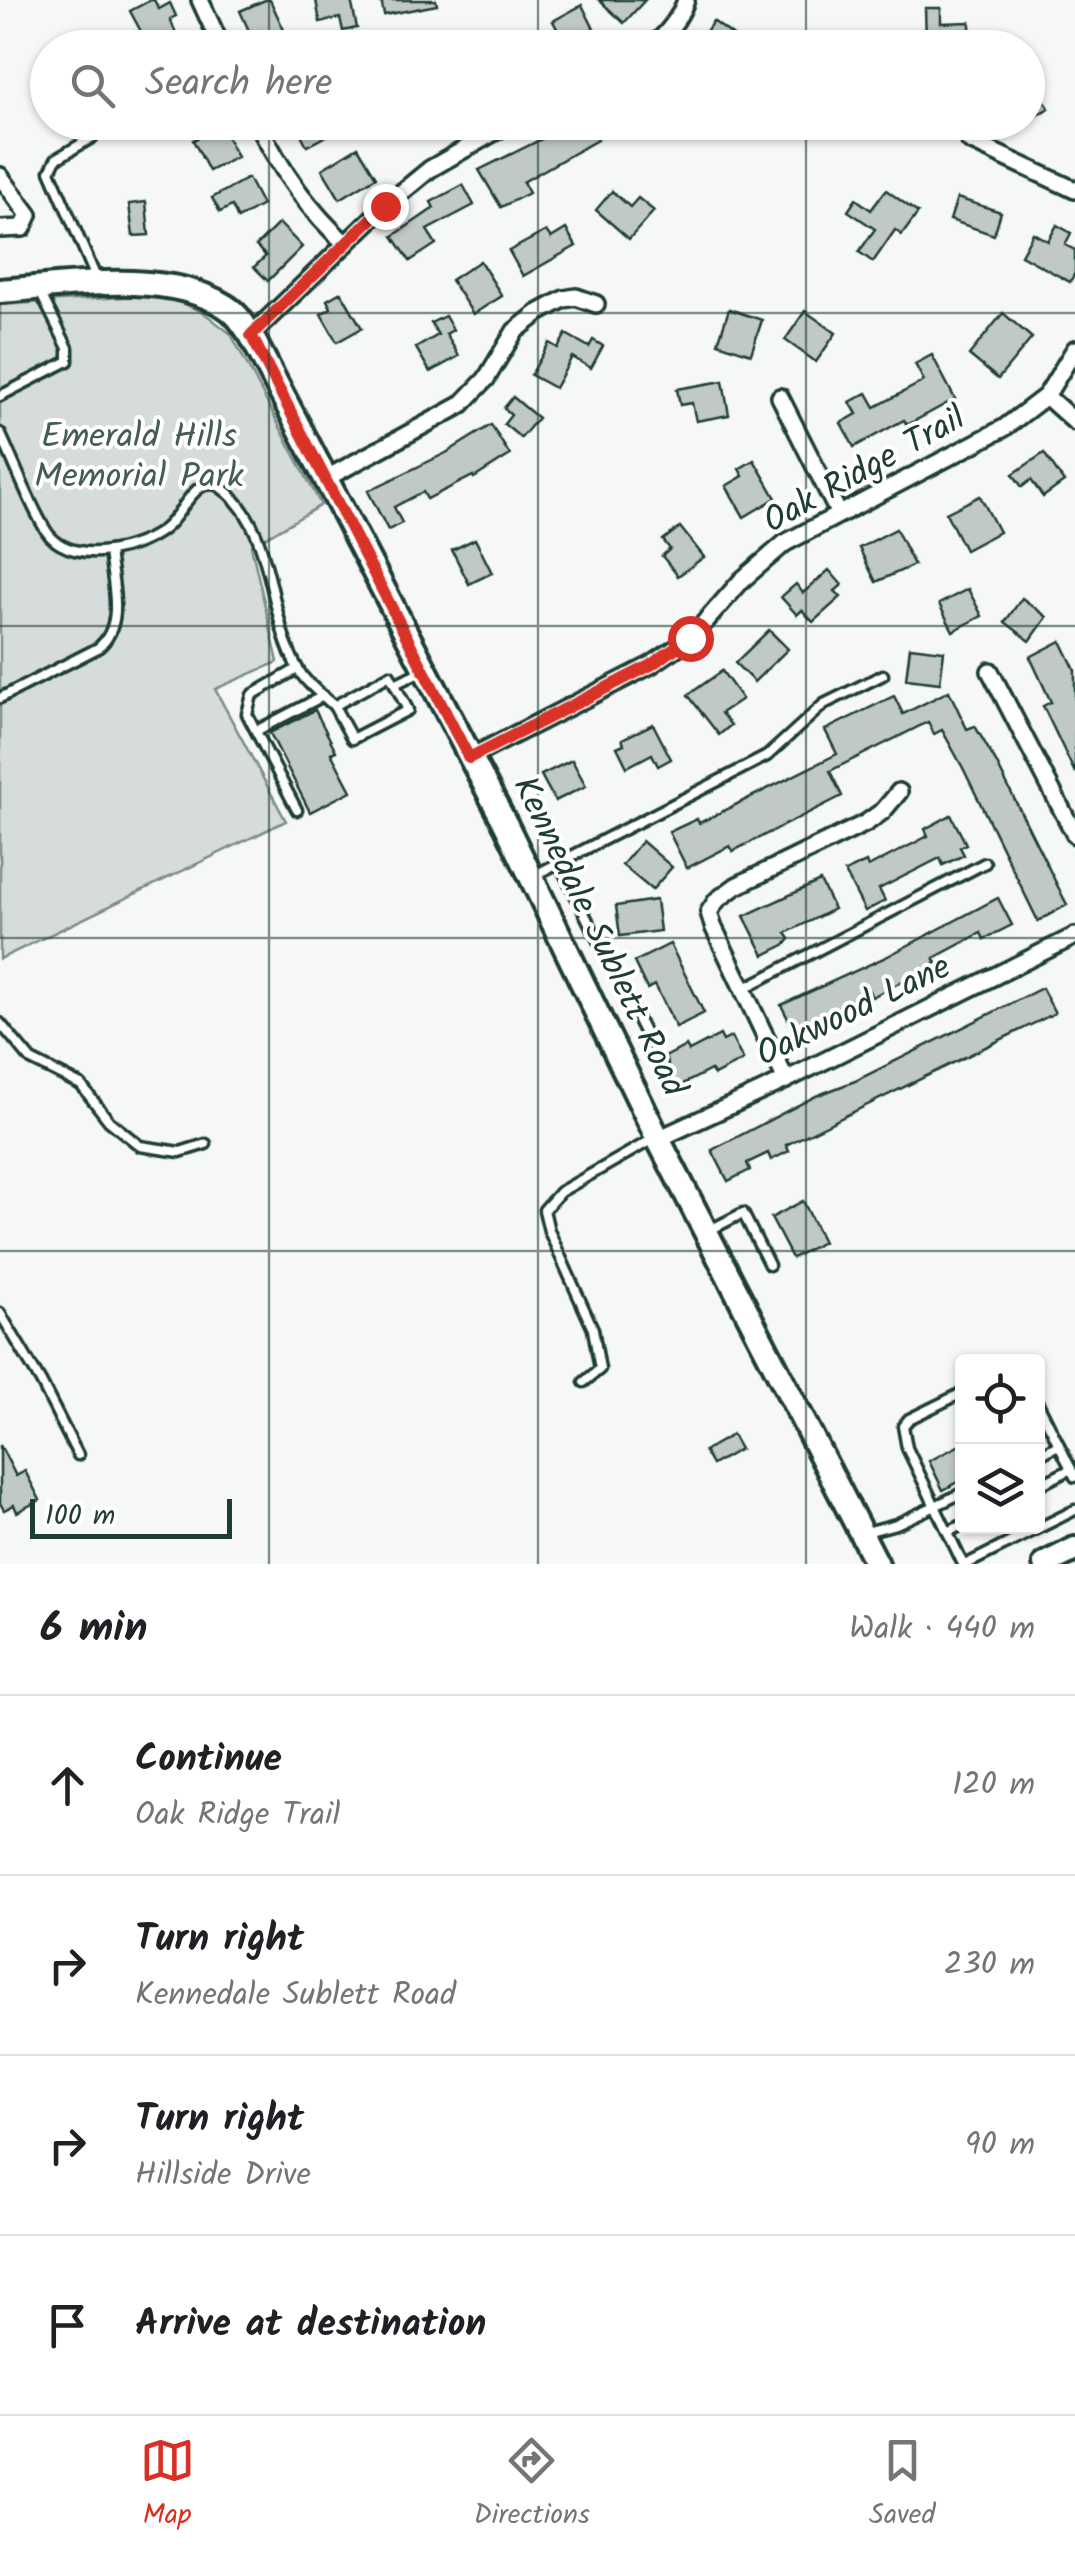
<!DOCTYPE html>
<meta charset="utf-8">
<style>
:root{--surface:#fff;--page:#f6f6f6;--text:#202124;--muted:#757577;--line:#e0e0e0;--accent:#d93025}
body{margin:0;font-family:Kalam,sans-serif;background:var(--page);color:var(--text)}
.controls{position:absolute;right:30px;bottom:30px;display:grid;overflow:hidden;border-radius:10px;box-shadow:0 2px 8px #0004}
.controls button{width:90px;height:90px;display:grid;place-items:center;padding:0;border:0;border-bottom:2px solid var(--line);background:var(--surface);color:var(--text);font:50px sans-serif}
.scale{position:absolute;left:30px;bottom:25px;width:202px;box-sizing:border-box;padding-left:10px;border:5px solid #1f3d34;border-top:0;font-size:28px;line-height:35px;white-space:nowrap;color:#1f3d34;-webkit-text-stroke:8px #fff;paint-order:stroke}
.stop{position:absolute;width:30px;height:30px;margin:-22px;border:8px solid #d93025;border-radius:50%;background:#fff}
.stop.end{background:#d93025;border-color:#fff;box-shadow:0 2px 10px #0008}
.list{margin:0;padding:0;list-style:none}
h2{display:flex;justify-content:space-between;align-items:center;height:130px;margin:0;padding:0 40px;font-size:42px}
h2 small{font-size:32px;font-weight:400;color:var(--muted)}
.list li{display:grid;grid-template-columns:65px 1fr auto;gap:30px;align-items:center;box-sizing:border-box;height:180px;padding:0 40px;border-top:2px solid var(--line)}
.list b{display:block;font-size:38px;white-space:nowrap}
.list p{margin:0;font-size:32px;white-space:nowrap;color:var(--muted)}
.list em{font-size:32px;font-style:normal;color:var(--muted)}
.icon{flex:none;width:55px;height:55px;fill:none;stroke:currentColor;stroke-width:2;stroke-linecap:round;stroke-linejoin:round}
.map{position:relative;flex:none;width:1075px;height:1564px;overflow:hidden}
.search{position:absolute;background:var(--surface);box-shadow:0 2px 8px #0004;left:30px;right:30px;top:30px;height:110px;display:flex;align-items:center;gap:25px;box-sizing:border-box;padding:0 35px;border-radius:55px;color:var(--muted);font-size:38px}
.sheet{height:850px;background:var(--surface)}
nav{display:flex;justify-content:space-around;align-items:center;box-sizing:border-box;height:140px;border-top:2px solid var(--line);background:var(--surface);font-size:28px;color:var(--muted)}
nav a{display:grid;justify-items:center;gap:5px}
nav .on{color:var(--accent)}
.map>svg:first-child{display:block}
</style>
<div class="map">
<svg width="1075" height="1564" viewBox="0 0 1075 1564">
<rect width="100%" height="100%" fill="#f6f7f7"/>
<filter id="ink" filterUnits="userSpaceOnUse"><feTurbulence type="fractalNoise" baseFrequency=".01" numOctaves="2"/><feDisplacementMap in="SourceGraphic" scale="20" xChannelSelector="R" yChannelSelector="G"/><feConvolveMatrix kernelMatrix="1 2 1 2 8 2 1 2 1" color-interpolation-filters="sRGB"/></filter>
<g filter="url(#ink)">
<path fill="#d6dcdb" stroke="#7a8c88" stroke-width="2.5" d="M138 296 174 300 203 312 231 334 321 505 251 546 278 662 215 689 286 821 0 959V305Z"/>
<g fill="#c0c9c6" stroke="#1f3d34" stroke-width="2.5">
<path d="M151 0H154L159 9 170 3 176 16 170 19 182 48H150L130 11Z"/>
<path d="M265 0H270L284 30 255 44 240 11Z"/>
<path d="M316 0H351L357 28 343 31 340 18 320 22Z"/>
<path d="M381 0H436L437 5 384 15Z"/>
<path d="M599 0H645L624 23Z"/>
<path d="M582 5 594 29 578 38 583 48H567L553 21Z"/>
<path d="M925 8H941V23L970 22V48H947V38L926 39Z"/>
<path d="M713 21 750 48H695Z"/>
<path d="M1028 62 1042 88 1038 90 1049 108 1028 120Z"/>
<path d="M295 122H324L330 134 307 146Z"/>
<path d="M568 122H588L597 140 523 182 529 193 501 207 479 170 564 128Z"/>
<path d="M222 126 237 157 209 171 193 140Z"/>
<path d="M358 147 376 177 340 199 322 169Z"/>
<path d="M248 178 262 205 238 219 232 206 220 212 212 198Z"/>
<path d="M463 185 474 205 427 230 436 244 410 261 393 236 434 208 431 202Z"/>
<path d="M886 190 918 213 902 235 895 230 873 262 859 252 875 229 848 211 856 199 871 210Z"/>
<path d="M612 191 630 207 638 198 654 211 629 239 596 210Z"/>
<path d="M957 198 1001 212 994 235 950 220Z"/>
<path d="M146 202 149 235 133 236 129 204Z"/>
<path d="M279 223 302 247 268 281 254 267 266 256 256 246Z"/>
<path d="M1057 225 1071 233 1065 245 1075 250V273L1070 282 1021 255 1033 233 1048 241Z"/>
<path d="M566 229 576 246 523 276 509 251 546 231 551 238Z"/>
<path d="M480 261 502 296 473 314 451 280Z"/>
<path d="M341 292 362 328 337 342 321 314 331 308 327 300Z"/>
<path d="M729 309 762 320 751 354 718 343Z"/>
<path d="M805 311 836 333 816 362 785 340Z"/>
<path d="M1003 313 1032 338 998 379 969 355Z"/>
<path d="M445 316 453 330 446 334 459 356 430 372 416 348 438 335 431 323Z"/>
<path d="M566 334 589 347 593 340 603 346 591 368 572 357 555 388 531 375 549 343 558 348Z"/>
<path d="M932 355 955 399 907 425 904 420 854 447 841 423 857 414 850 402 867 393 875 407 924 381 915 364Z"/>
<path d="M723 381 729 415 696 421 692 403 680 405 677 389Z"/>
<path d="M513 397 538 418 521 438 504 424 511 415 504 408Z"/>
<path d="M491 425 510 455 474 478 473 476 427 499 423 492 394 507 402 523 388 530 368 491 446 453Z"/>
<path d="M1044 453 1064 482 1043 497 1031 480 1022 487 1013 474Z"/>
<path d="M754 460 776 498 744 517 726 486 743 476 739 469Z"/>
<path d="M980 496 999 532 965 550 946 513Z"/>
<path d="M680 527 704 557 678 576 662 556 670 549 663 540Z"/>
<path d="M896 529 914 565 876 582 859 548Z"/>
<path d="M475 539 492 573 469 584 452 550Z"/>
<path d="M829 570 842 585 835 591 841 597 813 622 802 610 797 615 781 597 796 584 803 593Z"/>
<path d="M968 589 982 616 953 631 939 604Z"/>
<path d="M1022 598 1047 617 1030 641 1005 622Z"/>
<path d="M769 630 788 649 754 682 735 663Z"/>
<path d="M1061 641 1075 670V773L1043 706 1051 702 1030 657Z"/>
<path d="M910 647 944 651 940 683 906 679Z"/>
<path d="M722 671 742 699 721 713 731 725 719 735 688 695Z"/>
<path d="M949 691 967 729 975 726 996 762 1067 905 1038 921 963 768 942 730 934 734 928 722 830 771 842 796 733 851 730 846 687 868 669 832 697 819 699 823 837 754 825 730 894 696 903 714Z"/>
<path d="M315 710 336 751 331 753 351 791 310 812 270 733Z"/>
<path d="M653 724 671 759 658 766 652 754 627 767 617 747 624 744 622 739Z"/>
<path d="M572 760 586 786 555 801 541 775Z"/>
<path d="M951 815 966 844 960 847 964 855 943 865 940 858 879 889 885 901 865 911 845 872 866 862 868 867 928 836 925 829Z"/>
<path d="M642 841 672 867 652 890 622 865Z"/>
<path d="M820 881 834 909 786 933 790 939 786 944 764 955 744 916Z"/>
<path d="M998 898 1012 925 984 939 981 933 934 958 937 963 872 997 869 991 823 1015 825 1019 796 1034 781 1005 886 957Z"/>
<path d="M656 900 660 931 620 936 616 906Z"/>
<path d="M670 944 704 1013 676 1027 655 985 647 989 634 962Z"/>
<path d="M1042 988 1055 1013 786 1145 789 1151 771 1160 768 1153 747 1163 750 1170 728 1181 712 1150 816 1096 855 1081Z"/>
<path d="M720 1035 723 1041 731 1037 743 1060 714 1075 711 1070 673 1089 662 1067 668 1064 665 1057 686 1046 689 1051Z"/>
<path d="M803 1201 823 1242 792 1258 771 1218Z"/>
<path d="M732 1435 740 1449 712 1465 704 1451Z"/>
<path d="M962 1444V1480L943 1490 929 1461Z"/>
<path d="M0 1445 16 1476 25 1471 40 1500 17 1512 14 1505 4 1510 0 1503Z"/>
</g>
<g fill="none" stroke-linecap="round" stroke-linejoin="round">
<defs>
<g id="service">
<path d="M93 137 56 159 50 171 97 280"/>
<path d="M0 396 68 361V348L40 292"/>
<path d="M0 433C12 457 35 518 50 536 76 565 138 550 164 529 178 518 185 499 199 488 205 484 213 482 220 487 275 524 267 615 297 667 305 683 321 694 334 706"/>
<path d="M390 675 408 710 352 739 334 706Z"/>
<path d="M395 684 423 670"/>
<path d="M0 698 98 648C126 625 112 583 109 551"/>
<path d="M256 731 323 696"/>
<path d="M297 810 247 714 252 695 297 669"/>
<path d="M559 863 649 1042"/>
<path d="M533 876 767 756 824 704 883 675"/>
<path d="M743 989 985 863"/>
<path d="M0 1023 31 1060 81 1085 109 1121 140 1146 180 1152 206 1144"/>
<path d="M710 1230 743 1213 769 1265"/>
<path d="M0 1313 41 1382 78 1455"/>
<path d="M584 1382 600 1369 593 1329 549 1231 544 1210 560 1192 653 1139"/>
<path d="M1038 1403 1075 1477"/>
<path d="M1038 1456 1058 1445"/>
<path d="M1038 1486 1071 1469"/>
<path d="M962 1493 935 1506 963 1564"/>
<path d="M866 1532 896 1524 935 1506 907 1448 903 1426 909 1419 962 1393"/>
<path d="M948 1532 962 1525"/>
<path d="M967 1564 1075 1510"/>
</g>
<g id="minor">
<path d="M200 0 222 48"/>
<path d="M650 48C666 36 680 18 686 0"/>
<path d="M257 122C280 169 307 209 346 244"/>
<path d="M955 122 970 141 1075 190"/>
<path d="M0 176 29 215 23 228 0 229"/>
<path d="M251 335 385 206 430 169 512 122"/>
<path d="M1046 396 1075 422"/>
<path d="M780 397 839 514"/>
<path d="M325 479 461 405 486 379 515 331 538 313 564 299 576 297 596 304"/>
<path d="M990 671 1075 835"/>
<path d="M469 758 651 665 691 638 742 580 785 543 1004 428 1046 396 1075 349"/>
<path d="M786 1080 713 926 709 912 717 900 736 886 866 823 883 811 899 792"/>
<path d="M658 1139 786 1080 1075 936"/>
</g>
<g id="secondary">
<path d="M0 291C66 286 166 269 225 306 237 313 243 324 251 335L506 825 657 1137 877 1564"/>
<path d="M1045 1564 1075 1549"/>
</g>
</defs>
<use href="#service" stroke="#1f3d34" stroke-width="15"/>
<use href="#minor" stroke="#1f3d34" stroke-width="22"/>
<use href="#secondary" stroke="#1f3d34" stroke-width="30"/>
<use href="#service" stroke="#fff" stroke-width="8"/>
<use href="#minor" stroke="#fff" stroke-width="15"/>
<use href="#secondary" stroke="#fff" stroke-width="22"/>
</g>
</g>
<g fill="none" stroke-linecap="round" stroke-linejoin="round" filter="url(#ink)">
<path stroke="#d93025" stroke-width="12" d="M385 206 251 335 469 758 651 665 690 638"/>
</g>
<path fill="none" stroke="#1f3d34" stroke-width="2.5" stroke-opacity="0.55" d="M269 0V48M538 0V48M806 0V48M269 122V1564M538 122V1564M806 122V1564M0 313H1075M0 626H1075M0 938H1075M0 1251H1075"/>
<g text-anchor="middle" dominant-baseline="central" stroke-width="8" stroke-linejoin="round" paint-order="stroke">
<g font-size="35" fill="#445d55" stroke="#fff">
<text x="139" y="438">Emerald Hills<tspan x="139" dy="40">Memorial Park</tspan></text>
</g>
<g font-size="35" fill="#1f3d34" stroke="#fff">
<text transform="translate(865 471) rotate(-29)">Oak Ridge Trail</text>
<text transform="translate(598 937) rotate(64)">Kennedale Sublett Road</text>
<text transform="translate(854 1012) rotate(-26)">Oakwood Lane</text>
</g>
</g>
</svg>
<div class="controls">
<button><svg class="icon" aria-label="locate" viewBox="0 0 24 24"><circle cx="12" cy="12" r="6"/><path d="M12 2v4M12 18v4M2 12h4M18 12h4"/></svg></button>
<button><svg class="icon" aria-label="layers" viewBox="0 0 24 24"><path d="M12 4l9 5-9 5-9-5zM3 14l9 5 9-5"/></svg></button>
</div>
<div class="scale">100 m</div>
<div class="stop" style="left:690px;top:638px"></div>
<div class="stop end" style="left:385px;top:206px"></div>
<div class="search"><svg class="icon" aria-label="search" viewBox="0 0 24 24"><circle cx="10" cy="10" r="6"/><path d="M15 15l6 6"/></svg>Search here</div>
</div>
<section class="sheet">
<h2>6 min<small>Walk · 440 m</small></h2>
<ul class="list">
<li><svg class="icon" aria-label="ahead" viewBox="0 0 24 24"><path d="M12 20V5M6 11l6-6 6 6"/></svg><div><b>Continue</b><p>Oak Ridge Trail</p></div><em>120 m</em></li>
<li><svg class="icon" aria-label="right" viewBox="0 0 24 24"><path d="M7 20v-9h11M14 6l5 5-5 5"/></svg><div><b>Turn right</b><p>Kennedale Sublett Road</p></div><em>230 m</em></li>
<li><svg class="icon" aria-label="right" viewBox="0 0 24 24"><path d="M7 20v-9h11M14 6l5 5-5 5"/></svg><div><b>Turn right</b><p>Hillside Drive</p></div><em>90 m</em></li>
<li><svg class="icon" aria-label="arrive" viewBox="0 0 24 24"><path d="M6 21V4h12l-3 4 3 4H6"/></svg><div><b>Arrive at destination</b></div></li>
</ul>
</section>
<nav>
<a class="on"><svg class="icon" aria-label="map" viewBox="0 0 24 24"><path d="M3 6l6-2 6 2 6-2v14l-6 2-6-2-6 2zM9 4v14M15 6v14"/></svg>Map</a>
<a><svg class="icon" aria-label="directions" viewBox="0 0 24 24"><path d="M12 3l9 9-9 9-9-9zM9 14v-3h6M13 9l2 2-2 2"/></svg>Directions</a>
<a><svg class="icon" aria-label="saved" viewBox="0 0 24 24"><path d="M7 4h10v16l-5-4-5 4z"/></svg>Saved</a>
</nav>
